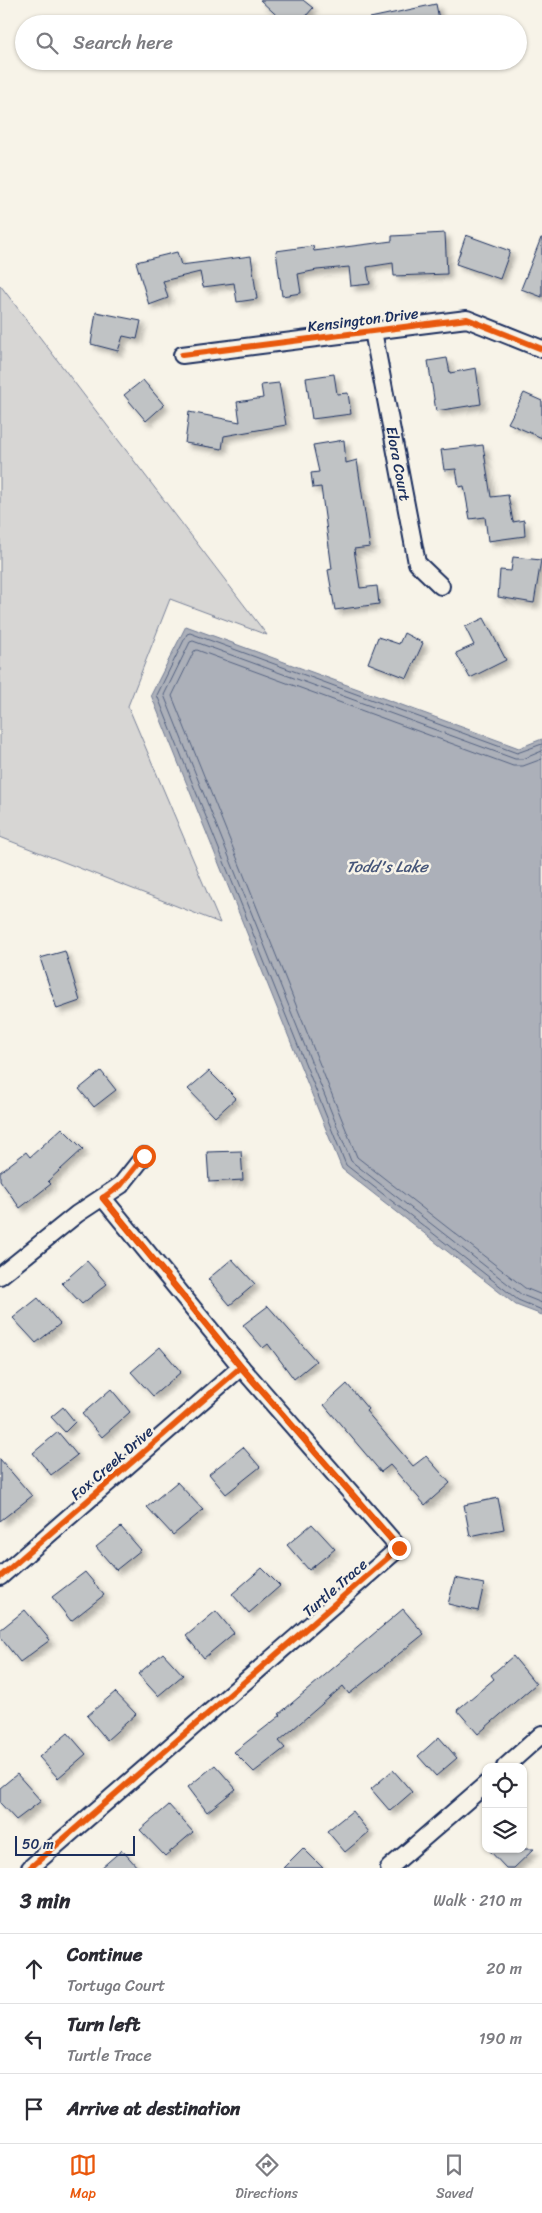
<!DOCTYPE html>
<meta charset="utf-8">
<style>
:root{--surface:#fff;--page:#f7f7f7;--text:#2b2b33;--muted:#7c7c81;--line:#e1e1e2;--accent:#ea580c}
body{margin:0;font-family:Sriracha,sans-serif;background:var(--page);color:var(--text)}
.controls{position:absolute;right:15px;bottom:15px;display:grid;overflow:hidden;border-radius:10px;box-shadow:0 1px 4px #0004}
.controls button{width:45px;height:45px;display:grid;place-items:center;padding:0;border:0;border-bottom:1px solid var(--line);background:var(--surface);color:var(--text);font:25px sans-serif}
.scale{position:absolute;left:15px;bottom:12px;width:120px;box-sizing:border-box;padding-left:5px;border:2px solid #1b2f5e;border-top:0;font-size:14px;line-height:18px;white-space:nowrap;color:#1b2f5e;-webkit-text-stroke:4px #f7f3e8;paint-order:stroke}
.stop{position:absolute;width:15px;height:15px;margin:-11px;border:4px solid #ea580c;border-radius:50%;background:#fff}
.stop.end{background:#ea580c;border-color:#fff;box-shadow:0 1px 5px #0008}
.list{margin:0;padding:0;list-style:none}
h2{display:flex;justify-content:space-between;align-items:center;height:65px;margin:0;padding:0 20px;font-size:21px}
h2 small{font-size:16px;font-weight:400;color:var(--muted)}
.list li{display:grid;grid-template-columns:32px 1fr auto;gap:15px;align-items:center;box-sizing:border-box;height:70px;padding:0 20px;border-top:1px solid var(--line)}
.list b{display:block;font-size:19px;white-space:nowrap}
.list p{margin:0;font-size:16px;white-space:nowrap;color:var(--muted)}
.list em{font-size:16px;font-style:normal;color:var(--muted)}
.icon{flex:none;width:28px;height:28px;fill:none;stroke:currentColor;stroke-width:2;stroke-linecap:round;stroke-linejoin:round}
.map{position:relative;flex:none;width:542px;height:1868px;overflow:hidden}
.search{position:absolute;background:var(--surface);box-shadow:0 1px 4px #0004;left:15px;right:15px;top:15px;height:55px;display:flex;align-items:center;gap:12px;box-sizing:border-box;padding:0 18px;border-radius:28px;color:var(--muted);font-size:19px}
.sheet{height:275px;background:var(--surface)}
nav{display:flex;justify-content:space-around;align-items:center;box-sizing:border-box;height:70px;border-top:1px solid var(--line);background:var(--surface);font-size:14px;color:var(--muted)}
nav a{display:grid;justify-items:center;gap:2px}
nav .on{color:var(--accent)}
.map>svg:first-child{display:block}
</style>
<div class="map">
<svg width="542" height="1868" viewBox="0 0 542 1868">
<defs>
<filter id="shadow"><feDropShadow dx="4.5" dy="4.5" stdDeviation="2.5" flood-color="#0004"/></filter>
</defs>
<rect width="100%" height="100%" fill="#f7f3e8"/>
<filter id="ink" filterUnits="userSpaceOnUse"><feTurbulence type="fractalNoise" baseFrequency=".02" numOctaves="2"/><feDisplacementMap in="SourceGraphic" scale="10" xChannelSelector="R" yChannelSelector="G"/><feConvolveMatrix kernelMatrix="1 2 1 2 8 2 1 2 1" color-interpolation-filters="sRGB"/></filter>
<g filter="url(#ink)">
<path fill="#d7d6d4" stroke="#798299" d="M0 285 267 635 170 599 128 706 220 923 0 837Z"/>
<path fill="#acb0b9" stroke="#727c95" d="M186 626 519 748 542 739V1315L516 1305 342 1169 151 695Z"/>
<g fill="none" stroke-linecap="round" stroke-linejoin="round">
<g stroke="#556382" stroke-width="1">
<path d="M542 744 517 753 190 633 187 634 157 695 346 1165 518 1300 542 1310"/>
<path d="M542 751 523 759H515L193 641 190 642 164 695 351 1161 522 1295 542 1303"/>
<path d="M542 759 523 766H513L197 650 194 651 172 696 357 1157 525 1288 542 1295"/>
</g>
</g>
<g fill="#c0c3c5" stroke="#1b2f5e" filter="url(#shadow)">
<path d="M260 0H303L313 8 299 24H286Z"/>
<path d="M436 4 440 24H371L370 18Z"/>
<path d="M445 233 447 274 394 276 393 263 367 267 370 284 351 286 349 267 317 270 298 274 301 293 282 296 276 251 313 246 314 251 392 241V236Z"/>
<path d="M466 235 510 251 500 279 456 264Z"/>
<path d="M541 238H542V297L521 289Z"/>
<path d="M177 252 181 265 251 256 257 299 237 302 234 283 203 287 200 272 163 281 168 298 149 305 136 262Z"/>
<path d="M96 312 141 321 137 339 123 336 118 351 91 344Z"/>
<path d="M447 358 450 373 476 368 481 404 436 411 428 361Z"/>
<path d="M334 374 337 394 348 393 351 414 312 419 306 378Z"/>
<path d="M143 380 164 405 146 421 124 395Z"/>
<path d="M279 383 286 425 224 436 222 449 185 443 189 412 240 422 237 402 263 398 261 385Z"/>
<path d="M524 393 542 401V438L508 423Z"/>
<path d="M344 440 346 463 357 460 370 547 354 549 360 588 377 586 379 604 335 610 328 570 332 569 321 487 313 488 311 473 319 472 313 445Z"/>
<path d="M483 445 491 497 508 495 513 522 524 520 525 536 488 541 485 517 470 519 464 486 459 487 456 469 444 470 441 450Z"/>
<path d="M513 557 541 560 534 603 498 597 500 570 511 571Z"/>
<path d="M484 618 506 660 470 678 456 653 474 645 465 627Z"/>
<path d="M404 633 423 643 407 678 368 663 378 637 399 644Z"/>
<path d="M65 951 80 1001 57 1009 40 958Z"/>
<path d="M101 1071 116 1090 94 1107 79 1089Z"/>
<path d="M209 1071 236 1098 215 1117 188 1089Z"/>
<path d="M62 1128 83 1149 48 1181 51 1184 20 1208 0 1180V1172L26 1152 30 1157Z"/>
<path d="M241 1151 243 1180 209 1182 207 1152Z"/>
<path d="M232 1259 255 1284 230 1305 208 1279Z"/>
<path d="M87 1261 107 1284 82 1304 62 1283Z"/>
<path d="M38 1298 60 1324 36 1343 13 1318Z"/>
<path d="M268 1306 316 1361 294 1379 268 1344 263 1348 243 1325Z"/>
<path d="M160 1347 181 1372 153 1396 131 1372Z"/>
<path d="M347 1384 368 1409 366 1411 413 1466 426 1456 450 1483 425 1505 390 1465 381 1472 324 1405Z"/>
<path d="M111 1389 130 1412 102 1437 82 1414Z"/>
<path d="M63 1407 75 1422 65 1432 51 1417Z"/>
<path d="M58 1432 77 1455 51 1475 33 1453Z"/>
<path d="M243 1447 260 1467 226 1494 209 1474Z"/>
<path d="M0 1459 32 1496 0 1521Z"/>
<path d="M177 1482 203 1510 173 1535 147 1507Z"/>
<path d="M498 1498 504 1529 470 1536 464 1505Z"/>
<path d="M312 1524 335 1549 309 1570 287 1545Z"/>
<path d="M121 1527 141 1550 116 1570 96 1547Z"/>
<path d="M262 1568 280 1586 249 1613 232 1594Z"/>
<path d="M85 1572 104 1595 71 1621 52 1597Z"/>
<path d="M455 1578 484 1584 478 1611 448 1604Z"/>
<path d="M403 1609 424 1634 349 1694 343 1686 279 1741 285 1748 254 1772 234 1752 281 1715 279 1714Z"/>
<path d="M25 1610 50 1640 20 1662 0 1637V1630Z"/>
<path d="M216 1611 234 1633 204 1658 186 1636Z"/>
<path d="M163 1653 183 1675 158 1696 138 1674Z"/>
<path d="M513 1656 536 1684 478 1734 457 1710 494 1679 491 1675Z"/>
<path d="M115 1692 136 1714 107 1740 87 1716Z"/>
<path d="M68 1733 86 1754 58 1778 39 1757Z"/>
<path d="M439 1737 457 1758 436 1776 418 1756Z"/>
<path d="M215 1765 236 1789 207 1812 188 1787Z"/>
<path d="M393 1770 412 1792 390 1811 371 1789Z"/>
<path d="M17 1774 41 1801 16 1820 0 1803V1788Z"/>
<path d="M169 1805 193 1832 165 1856 140 1830Z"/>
<path d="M352 1811 369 1832 345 1852 327 1831Z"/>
<path d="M303 1848 323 1868H283Z"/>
<path d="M488 1849H534L514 1868H506Z"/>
<path d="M122 1850 138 1868H101Z"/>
</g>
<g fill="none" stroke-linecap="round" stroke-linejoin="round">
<defs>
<g id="minor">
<path id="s1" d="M373 331 417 563 441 586"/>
<path d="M182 355 467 319 542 349"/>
<path d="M0 1276 77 1214 121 1185 144 1156"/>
<path d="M0 1577 241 1367"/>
<path d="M505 1767 542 1734"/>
<path d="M30 1868 399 1548 241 1367 103 1198"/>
<path d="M389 1868 486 1784"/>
</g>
</defs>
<use href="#minor" stroke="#1b2f5e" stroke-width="20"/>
<use href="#minor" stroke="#f7f3e8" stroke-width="16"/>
<defs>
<g id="cycleway">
<path d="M182 355 467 319 542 349"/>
<path d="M0 1577 241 1367"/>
<path d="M30 1868 399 1548 241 1367 103 1198"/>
</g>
</defs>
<use href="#cycleway" stroke="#f7f3e8" stroke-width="9"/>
<use href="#cycleway" stroke="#e8590c" stroke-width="6"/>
</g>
</g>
<g fill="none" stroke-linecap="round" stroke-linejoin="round" filter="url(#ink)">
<path stroke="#ea580c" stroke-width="6" d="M144 1156 121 1185 103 1198 241 1367 399 1548"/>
</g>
<g text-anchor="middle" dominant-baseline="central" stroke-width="5" stroke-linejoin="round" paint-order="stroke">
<g font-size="15" fill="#1b2f5e" stroke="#f7f3e8">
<text transform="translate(363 320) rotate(-7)">Kensington Drive</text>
<text stroke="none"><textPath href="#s1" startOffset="135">Elora Court</textPath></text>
<text transform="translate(112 1463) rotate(-41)">Fox Creek Drive</text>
<text transform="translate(335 1588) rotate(-41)">Turtle Trace</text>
</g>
<g font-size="16" font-style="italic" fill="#465679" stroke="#f7f3e8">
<text x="387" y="866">Todd's Lake</text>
</g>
</g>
</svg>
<div class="controls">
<button><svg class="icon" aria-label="locate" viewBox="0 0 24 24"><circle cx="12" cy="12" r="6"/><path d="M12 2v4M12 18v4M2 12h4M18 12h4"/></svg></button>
<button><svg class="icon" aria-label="layers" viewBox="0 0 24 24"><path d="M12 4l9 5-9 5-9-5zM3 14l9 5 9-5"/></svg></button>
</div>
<div class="scale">50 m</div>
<div class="stop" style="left:144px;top:1156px"></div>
<div class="stop end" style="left:399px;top:1548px"></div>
<div class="search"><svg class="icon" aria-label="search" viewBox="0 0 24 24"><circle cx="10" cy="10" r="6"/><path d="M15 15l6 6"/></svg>Search here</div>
</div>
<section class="sheet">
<h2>3 min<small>Walk · 210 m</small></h2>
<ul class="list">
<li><svg class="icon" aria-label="ahead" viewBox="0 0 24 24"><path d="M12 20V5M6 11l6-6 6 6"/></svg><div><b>Continue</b><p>Tortuga Court</p></div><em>20 m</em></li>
<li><svg class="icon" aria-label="left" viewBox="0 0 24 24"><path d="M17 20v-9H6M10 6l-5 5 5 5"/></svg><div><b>Turn left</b><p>Turtle Trace</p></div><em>190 m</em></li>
<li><svg class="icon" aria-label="arrive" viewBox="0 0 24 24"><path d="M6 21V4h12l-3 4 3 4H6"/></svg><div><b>Arrive at destination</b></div></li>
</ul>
</section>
<nav>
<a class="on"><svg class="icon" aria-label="map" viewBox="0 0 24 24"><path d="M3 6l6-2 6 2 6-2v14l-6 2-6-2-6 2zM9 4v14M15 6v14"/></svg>Map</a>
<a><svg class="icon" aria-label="directions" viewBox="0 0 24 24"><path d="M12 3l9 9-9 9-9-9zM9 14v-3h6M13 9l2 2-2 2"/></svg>Directions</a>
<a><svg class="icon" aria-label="saved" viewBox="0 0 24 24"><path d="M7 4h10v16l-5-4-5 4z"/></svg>Saved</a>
</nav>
